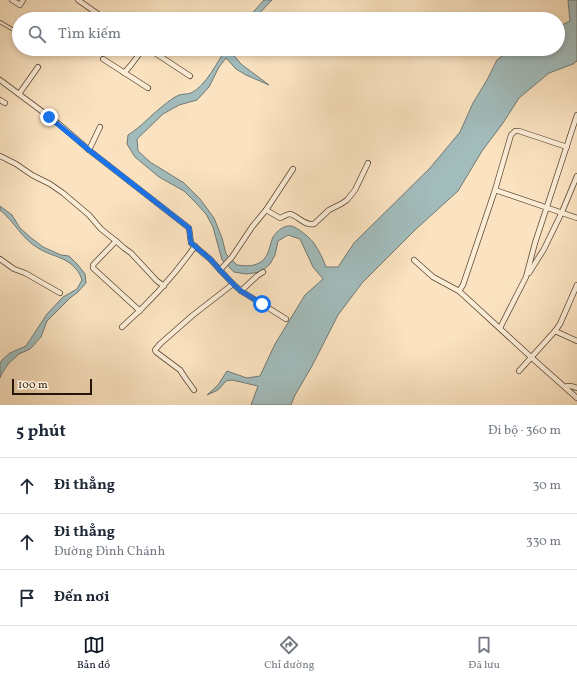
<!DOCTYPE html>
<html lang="vi">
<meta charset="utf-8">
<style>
:root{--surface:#fff;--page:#f6f6f7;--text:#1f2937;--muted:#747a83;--line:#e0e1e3;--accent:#111827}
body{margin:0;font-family:Vollkorn,serif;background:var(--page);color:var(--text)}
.scale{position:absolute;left:12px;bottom:10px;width:80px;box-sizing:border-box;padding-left:4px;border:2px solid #261507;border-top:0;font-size:11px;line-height:14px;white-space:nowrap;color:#261507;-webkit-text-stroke:3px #fcedd7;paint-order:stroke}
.stop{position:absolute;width:12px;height:12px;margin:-9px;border:3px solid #1a73e8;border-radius:50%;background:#fff}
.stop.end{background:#1a73e8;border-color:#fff;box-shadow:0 1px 4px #0008}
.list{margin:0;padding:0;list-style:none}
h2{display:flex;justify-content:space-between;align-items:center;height:52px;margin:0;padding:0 16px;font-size:17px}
h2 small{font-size:13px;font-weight:400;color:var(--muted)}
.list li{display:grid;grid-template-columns:26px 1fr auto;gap:12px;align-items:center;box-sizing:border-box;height:56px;padding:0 16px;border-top:1px solid var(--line)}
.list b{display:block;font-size:15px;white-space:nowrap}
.list p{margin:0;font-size:13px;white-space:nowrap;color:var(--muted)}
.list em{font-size:13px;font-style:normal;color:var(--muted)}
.icon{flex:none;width:22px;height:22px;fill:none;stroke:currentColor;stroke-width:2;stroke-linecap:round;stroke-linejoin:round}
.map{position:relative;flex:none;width:577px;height:405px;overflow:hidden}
.search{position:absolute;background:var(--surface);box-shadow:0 2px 6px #0003;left:12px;right:12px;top:12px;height:44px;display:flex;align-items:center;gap:10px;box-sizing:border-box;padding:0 14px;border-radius:22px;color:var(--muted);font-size:15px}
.sheet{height:220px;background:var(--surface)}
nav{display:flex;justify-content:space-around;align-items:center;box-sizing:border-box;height:56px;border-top:1px solid var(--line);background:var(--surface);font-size:11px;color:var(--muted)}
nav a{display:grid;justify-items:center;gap:2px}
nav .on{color:var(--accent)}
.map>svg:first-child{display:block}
</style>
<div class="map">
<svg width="577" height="405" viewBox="0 0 577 405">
<rect width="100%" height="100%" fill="#fbe3c1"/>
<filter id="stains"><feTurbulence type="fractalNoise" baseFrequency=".005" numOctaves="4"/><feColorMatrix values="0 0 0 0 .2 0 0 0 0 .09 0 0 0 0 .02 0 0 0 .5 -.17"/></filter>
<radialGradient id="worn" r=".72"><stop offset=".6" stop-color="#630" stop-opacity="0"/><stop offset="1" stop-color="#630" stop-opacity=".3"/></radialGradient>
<g fill="#a2bcbc" stroke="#707974">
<path d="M264 0H272L254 19H247Z"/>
<path d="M568 0H577V61L573 64 549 73 519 98 503 123 482 151 458 191 415 230 362 283 338 315 312 366 295 395 291 405H251L258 386 232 380 226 381 218 390 207 395 218 385 227 371 247 378 260 376 275 344 305 295 323 279 313 267 300 239 288 235 278 241 275 255 270 264 261 272 246 274 234 272 222 260 213 227 206 214 195 202 184 191 159 177 135 157 127 144 128 135C141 127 151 115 164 105 168 102 174 97 179 95 183 94 188 94 191 93 206 86 217 62 226 49H232L231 52 241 64 269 85 246 75 236 69 226 58 219 67 209 87 197 100 179 105 163 114 137 139 138 151 150 162 184 183 200 199 214 218 222 238 226 254 237 265C245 266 253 267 261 262 270 255 269 246 273 237 277 231 284 225 291 226 297 227 309 237 313 242 319 250 323 259 326 267H338L354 243 430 168 460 132 473 103 487 80 497 60 511 49H558V27L570 21Z"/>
<path d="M0 206 12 215 20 228 30 237 43 247 61 255 69 256 78 265 85 274 86 283 78 292 70 298 47 321 41 337 30 349 19 354 8 364 1 375 0 378V364L2 360 10 353 26 346 47 314 63 297 77 289 82 280C81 277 79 272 76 269 67 257 50 256 38 248 22 239 14 221 0 210Z"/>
</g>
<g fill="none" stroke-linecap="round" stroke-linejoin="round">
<defs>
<path id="lane" d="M0 22 19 33"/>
<g id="street">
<path d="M12 0 20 5 23 0"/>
<path d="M78 0 105 19"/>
<path d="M149 49 190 76"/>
<path d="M103 59 148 88"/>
<path d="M124 73 131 65 143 49"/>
<path d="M0 80 59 124 89 150 189 228 191 243 210 259 220 270 233 284 241 291 286 319"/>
<path d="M19 94 38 67"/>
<path d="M0 100 5 103"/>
<path d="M89 150 100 127"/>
<path d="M0 156 16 164 32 175 50 184 63 193 89 215 101 229 116 241 124 248 131 253 157 281 164 286"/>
<path d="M495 190 577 218"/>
<path d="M266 210 280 218C283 217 287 214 290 214 297 215 304 226 314 224L329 210 341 204 347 200 355 190 368 163"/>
<path d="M116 241 93 265V268L140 311"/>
<path d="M0 259 14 269 25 273 60 293"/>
<path d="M414 260 433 277 459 291 532 358 577 398"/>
<path d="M220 270 232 257 252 227 266 210 293 169"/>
<path d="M529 273 544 249 562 212 577 176"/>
<path d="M241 291 257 276 263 272"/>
<path d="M459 291 463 285 495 190 511 135 515 131H519L567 147"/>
<path d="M122 327C149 303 174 276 195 246"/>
<path d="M500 328 526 277 535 243 577 115"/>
<path d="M555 331 577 341"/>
<path d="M519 371 555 331 560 324 577 285"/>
<path d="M565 387C569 385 573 386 577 388"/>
<path d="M194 390 186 379 180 370 156 352 155 350 160 344 193 315 233 284"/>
</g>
</defs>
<use href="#lane" stroke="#5b4836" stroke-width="4"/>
<use href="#street" stroke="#5b4836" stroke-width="6"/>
<use href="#lane" stroke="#fcedd7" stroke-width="2.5"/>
<use href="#street" stroke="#fcedd7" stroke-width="4.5"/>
</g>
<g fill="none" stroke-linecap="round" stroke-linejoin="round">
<path stroke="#1a73e8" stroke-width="5" d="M49 117 89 150 189 228 191 243 210 259 220 270 233 284 241 291 262 304"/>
</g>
<rect width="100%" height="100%" filter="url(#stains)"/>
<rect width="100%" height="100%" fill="url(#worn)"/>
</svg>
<div class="scale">100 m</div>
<div class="stop" style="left:262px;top:304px"></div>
<div class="stop end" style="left:49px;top:117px"></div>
<div class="search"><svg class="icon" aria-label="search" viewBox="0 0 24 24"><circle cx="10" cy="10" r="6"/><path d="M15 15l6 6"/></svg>Tìm kiếm</div>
</div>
<section class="sheet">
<h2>5 phút<small>Đi bộ · 360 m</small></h2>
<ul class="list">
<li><svg class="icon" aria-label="ahead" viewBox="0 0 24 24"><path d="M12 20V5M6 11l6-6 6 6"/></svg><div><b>Đi thẳng</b></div><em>30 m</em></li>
<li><svg class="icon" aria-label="ahead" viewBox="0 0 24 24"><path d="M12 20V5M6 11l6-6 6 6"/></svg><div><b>Đi thẳng</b><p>Đường Đình Chánh</p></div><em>330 m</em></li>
<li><svg class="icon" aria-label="arrive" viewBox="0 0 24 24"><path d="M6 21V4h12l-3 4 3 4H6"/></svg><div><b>Đến nơi</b></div></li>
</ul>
</section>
<nav>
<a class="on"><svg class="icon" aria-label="map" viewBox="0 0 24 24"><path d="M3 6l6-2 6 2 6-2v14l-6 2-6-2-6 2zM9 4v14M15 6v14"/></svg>Bản đồ</a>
<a><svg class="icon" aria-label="directions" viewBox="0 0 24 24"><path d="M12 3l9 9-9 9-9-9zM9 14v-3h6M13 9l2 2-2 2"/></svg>Chỉ đường</a>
<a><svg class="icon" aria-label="saved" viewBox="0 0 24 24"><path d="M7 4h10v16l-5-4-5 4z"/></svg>Đã lưu</a>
</nav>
